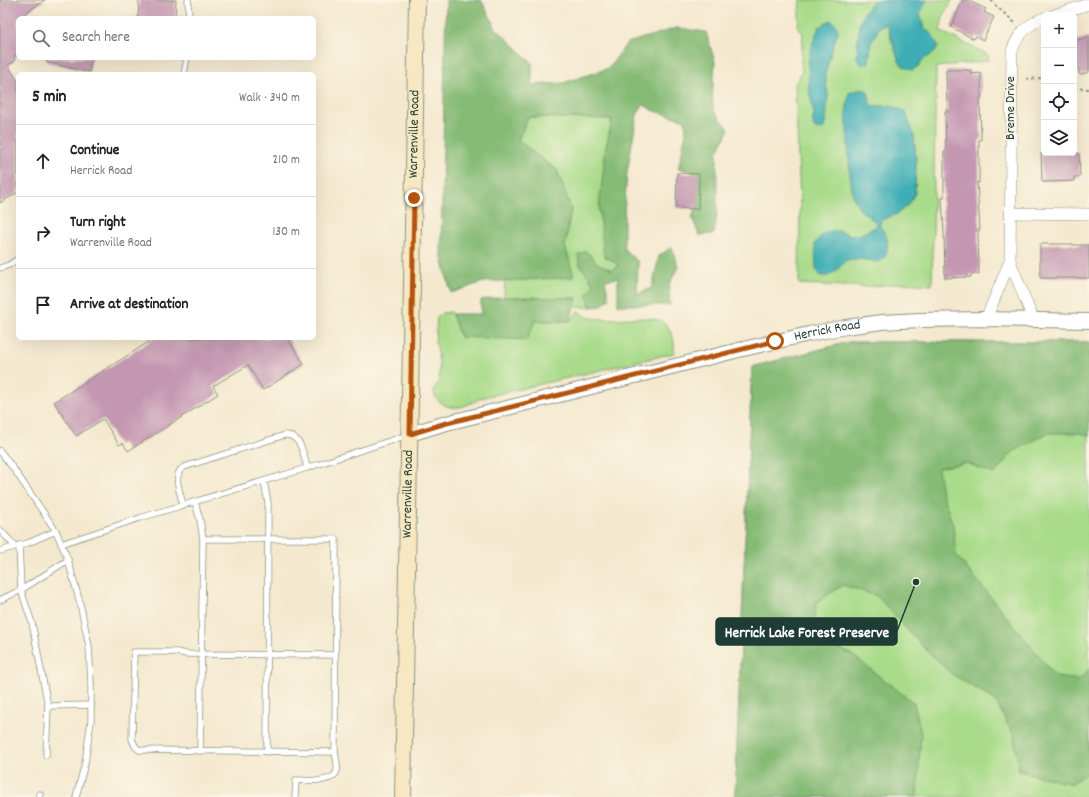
<!DOCTYPE html>
<meta charset="utf-8">
<style>
:root{--surface:#fff;--page:#f2f2f2;--text:#202124;--muted:#757577;--line:#e0e0e0}
body{margin:0;font-family:Dekko,sans-serif;background:var(--page);color:var(--text)}
.controls{position:absolute;right:12px;top:12px;display:grid;overflow:hidden;border-radius:6px;box-shadow:0 4px 16px #0002}
.controls button{width:36px;height:36px;display:grid;place-items:center;padding:0;border:0;border-bottom:1px solid var(--line);background:var(--surface);color:var(--text);font:20px sans-serif}
.stop{position:absolute;width:12px;height:12px;margin:-9px;border:3px solid #b45309;border-radius:50%;background:#fff}
.stop.end{background:#b45309;border-color:#fff;box-shadow:0 1px 4px #0008}
.list{margin:0;padding:0;list-style:none}
h2{display:flex;justify-content:space-between;align-items:center;height:52px;margin:0;padding:0 16px;font-size:17px}
h2 small{font-size:13px;font-weight:400;color:var(--muted)}
.list li{display:grid;grid-template-columns:26px 1fr auto;gap:12px;align-items:center;box-sizing:border-box;height:72px;padding:0 16px;border-top:1px solid var(--line)}
.list b{display:block;font-size:15px;white-space:nowrap}
.list p{margin:0;font-size:13px;white-space:nowrap;color:var(--muted)}
.list em{font-size:13px;font-style:normal;color:var(--muted)}
.icon{flex:none;width:22px;height:22px;fill:none;stroke:currentColor;stroke-width:2;stroke-linecap:round;stroke-linejoin:round}
.map{position:relative;flex:none;width:1089px;height:797px;overflow:hidden}
.search{position:absolute;background:var(--surface);box-shadow:0 4px 16px #0002;left:16px;top:16px;width:300px;height:44px;display:flex;align-items:center;gap:10px;box-sizing:border-box;padding:0 14px;border-radius:6px;color:var(--muted);font-size:15px}
.panel{position:absolute;background:var(--surface);box-shadow:0 4px 16px #0002;left:16px;top:72px;width:300px;height:268px;border-radius:6px}
.map>svg:first-child{display:block}
</style>
<div class="map">
<svg width="1089" height="797" viewBox="0 0 1089 797">
<rect width="100%" height="100%" fill="#fcf5e5"/>
<filter id="ink" filterUnits="userSpaceOnUse"><feTurbulence type="fractalNoise" baseFrequency=".025" numOctaves="2"/><feDisplacementMap in="SourceGraphic" scale="8" xChannelSelector="R" yChannelSelector="G"/><feConvolveMatrix kernelMatrix="1 2 1 2 8 2 1 2 1" color-interpolation-filters="sRGB"/></filter>
<filter id="wash" filterUnits="userSpaceOnUse"><feTurbulence type="fractalNoise" baseFrequency=".012" numOctaves="4" result="noise"/><feDisplacementMap in="SourceGraphic" scale="16" xChannelSelector="R" yChannelSelector="G"/><feGaussianBlur stdDeviation="0.9" result="paint"/><feColorMatrix in="noise" values="0 0 0 0 0 0 0 0 0 0 0 0 0 0 0 0 0 1.4 0 .05"/><feComposite in="paint" operator="in"/></filter>
<g filter="url(#wash)">
<rect width="100%" height="100%" fill="#f4e9cf"/>
<g fill="#a9db8a" stroke="#648c5f" fill-rule="evenodd">
<path d="M800 0H874L864 13 859 26 857 57 870 56V45L880 26 887 24 891 39 899 61 919 66 922 60 933 53 931 33 924 29 920 13 927 0H952L943 17 940 31 988 55 989 60 979 62 936 67 932 285 902 283 867 287 799 284 800 202 795 84 802 72 801 62 803 33 798 28ZM836 25 838 31 831 52 826 71V85L828 94 826 121 813 124V119ZM868 91 869 103 873 106H891L905 112 914 135 916 163 915 193 897 214 881 220 880 227 885 233 880 262 861 259 846 260 839 231 850 235H858L876 227 877 223 859 209Z"/>
<path d="M528 117 613 119 611 122 619 265 612 270 598 264 586 251 580 265 590 278 594 286 587 295 591 307H574L577 298 504 297 505 281 574 277 565 246 571 208 557 170 535 154 518 140Z"/>
<path d="M578 311C582 314 587 318 592 318 608 321 651 314 663 322 673 329 675 342 674 353L481 398C468 405 454 413 440 402 437 400 434 396 434 392 434 387 439 383 439 378 440 367 438 356 437 346L435 343 437 318 442 313 451 312 460 337 534 321H570Z"/>
<path d="M849 342H1089V797H735L752 367Z"/>
</g>
<g fill="#86bb76" stroke="#527c55">
<path d="M446 0H481L496 28 532 63V85L563 83 609 68 627 43 677 28 706 32 715 62 712 99 714 111 729 129 717 153V216L714 234 699 235 692 217 697 206 696 177 690 170 678 169 686 133 685 120 652 110 643 104 637 115 627 172 624 214V249L638 262 637 294 652 288 659 256 672 247 678 267 669 285 670 305H618V278L605 280 609 299 601 306 591 307 587 295 594 286 590 278 580 265 578 255 586 251 598 264 612 270 619 265 604 256 599 208 606 147 612 119 528 117 518 140 536 155 557 170 571 208 565 246 574 277 483 282 451 293 441 254Z"/>
<path d="M504 297 577 298 570 321H535L527 340 460 337 452 314H481V300Z"/>
<path d="M849 342H1089V435L1077 433H1048L1013 452 994 474 966 463 938 468 942 494 953 525 956 555 1056 677 1079 680 1089 669V771L1071 784 1019 771 1014 736 995 700 952 674 921 645 877 596 843 585 816 603 813 637 851 654 884 680 914 703 921 733 917 797H735L752 367Z"/>
</g>
<g fill="#3daeb5" stroke="#2e7674">
<path d="M874 0H927L920 14 924 29 931 33 938 46 933 54 922 60 919 66 912 70 903 66 899 61 887 24 880 26 870 45V56L868 64H861L857 57 859 26 864 13Z"/>
<path d="M831 20 836 25 838 31 831 52 826 71V85L828 94 826 121 824 128 819 130 814 128 813 124V119L814 113 812 105 809 89 808 62 812 45 819 27Z"/>
<path d="M861 89 868 91 870 101 869 103 873 106H891L905 111 914 135 916 163 915 193 909 204 897 214 881 220 880 227C890 238 891 251 880 262L861 259 846 260 837 270 828 276H821L816 269 815 243C825 231 830 228 845 233 849 235 854 236 858 235 864 234 870 229 876 227L877 223 859 209 853 197 850 175 846 113 849 93Z"/>
</g>
<g id="blocks">
<g fill="#c396b1">
<path d="M0 0H45L24 14 23 18H18V56L15 55 14 62 8 65 18 81V192L0 203Z"/>
<path d="M139 0H176L175 18H138Z"/>
<path d="M963 0H967L986 9 984 12 994 17 983 40 976 36 974 39 951 27Z"/>
<path d="M1089 37V72L1080 75 1074 54V41Z"/>
<path d="M47 58H92L89 72 46 62Z"/>
<path d="M946 70H970V74L981 73V99H980L981 140H979V183L977 182 980 230H978L979 274H971V277L945 278 944 233 942 198H944V152H946L945 112H947Z"/>
<path d="M1041 153H1079L1080 177H1074V181L1042 182Z"/>
<path d="M677 173 699 174 698 209 676 208Z"/>
<path d="M1040 244H1073V245H1089V278H1040Z"/>
<path d="M155 338H287L304 364 263 390 248 365 213 386 218 394 128 451 123 443 119 445 103 419 76 436 54 402Z"/>
</g>
</g>
</g>
<g filter="url(#ink)">
<use href="#blocks" fill-opacity="0" stroke="#8a9382" stroke-width="1"/>
<g fill="none" stroke-linecap="round" stroke-linejoin="round">
<defs>
<g id="service">
<path d="M188 0 189 18"/>
<path d="M184 74 187 58"/>
<path d="M0 268 9 265 18 259"/>
<path d="M0 451 13 468 56 531 68 560 80 603 89 646 91 683V721L85 763 76 797"/>
<path d="M264 481 268 503 267 752"/>
<path d="M195 502 200 520 203 539 200 751"/>
<path d="M183 505C181 494 171 474 184 467L285 435C301 434 304 456 307 468"/>
<path d="M0 530 15 546"/>
<path d="M203 539H336L335 752 139 750 135 746 132 739 134 652H177L186 654 335 655"/>
<path d="M61 544 140 518 307 468 408 435"/>
<path d="M19 545 21 590 32 623 48 706 46 755"/>
<path d="M0 551 28 543 56 531"/>
<path d="M0 600 21 590 68 560"/>
<path d="M48 706 91 705"/>
<path d="M39 797 40 794"/>
<path d="M295 797 296 780C306 780 333 784 337 771 338 766 336 757 335 752"/>
</g>
<g id="minor">
<path d="M1054 15 1089 4"/>
<path d="M1011 213 1089 214"/>
<path d="M1010 261 1033 319"/>
<path d="M986 319 1010 261 1012 51C1017 35 1028 24 1044 18"/>
</g>
<g id="tertiary">
<path id="s1" d="M410 434 443 424 743 349 809 334 846 327 882 322 920 320 986 319 1089 321"/>
</g>
<g id="secondary">
<path id="s2" d="M403 797 417 0"/>
</g>
</defs>
<use href="#service" stroke="#8a9382" stroke-width="7"/>
<use href="#minor" stroke="#8a9382" stroke-width="12"/>
<use href="#tertiary" stroke="#8a9382" stroke-width="16"/>
<use href="#secondary" stroke="#8a9382" stroke-width="18"/>
<g stroke="#8a9382" stroke-width="2" stroke-dasharray="3 3" stroke-linecap="butt">
<path d="M991 0 995 5 1016 24"/>
<path d="M1026 79 1044 78"/>
<path d="M1074 88 1089 89"/>
</g>
<use href="#service" stroke="#fff" stroke-width="5.5"/>
<use href="#minor" stroke="#fff" stroke-width="11"/>
<use href="#tertiary" stroke="#fff" stroke-width="14"/>
<use href="#secondary" stroke="#f7e8c3" stroke-width="16"/>
</g>
</g>
<g fill="none" stroke-linecap="round" stroke-linejoin="round" filter="url(#ink)">
<path stroke="#b45309" stroke-width="5" d="M414 198 410 434 443 424 775 341"/>
</g>
<g text-anchor="middle" dominant-baseline="central" stroke-width="3" stroke-linejoin="round" paint-order="stroke">
<g font-size="14" fill="#1f3d34" stroke="#fcf5e5">
<text transform="translate(1011 108) rotate(-90)">Breme Drive</text>
<text stroke="none"><textPath href="#s2" startOffset="663">Warrenville Road</textPath></text>
<text stroke="none"><textPath href="#s1" startOffset="430">Herrick Road</textPath></text>
<text stroke="none"><textPath href="#s2" startOffset="303">Warrenville Road</textPath></text>
</g>
</g>
<path fill="none" stroke="#1f3d34" stroke-width="1.5" d="M916 582L897 631"/>
<circle fill="#1f3d34" stroke="#fcf5e5" stroke-width="1.5" cx="916" cy="582" r="4"/>
<rect fill="#1f3d34" stroke="#1f3d34" stroke-width="1.5" x="716" y="618" width="181" height="27" rx="4"/>
<g font-size="15" text-anchor="middle" font-weight="bold" fill="#fff">
<text x="807" y="637">Herrick Lake Forest Preserve</text>
</g>
</svg>
<div class="controls">
<button>+</button>
<button>−</button>
<button><svg class="icon" aria-label="locate" viewBox="0 0 24 24"><circle cx="12" cy="12" r="6"/><path d="M12 2v4M12 18v4M2 12h4M18 12h4"/></svg></button>
<button><svg class="icon" aria-label="layers" viewBox="0 0 24 24"><path d="M12 4l9 5-9 5-9-5zM3 14l9 5 9-5"/></svg></button>
</div>
<div class="stop" style="left:775px;top:341px"></div>
<div class="stop end" style="left:414px;top:198px"></div>
<div class="search"><svg class="icon" aria-label="search" viewBox="0 0 24 24"><circle cx="10" cy="10" r="6"/><path d="M15 15l6 6"/></svg>Search here</div>
<section class="panel">
<h2>5 min<small>Walk · 340 m</small></h2>
<ul class="list">
<li><svg class="icon" aria-label="ahead" viewBox="0 0 24 24"><path d="M12 20V5M6 11l6-6 6 6"/></svg><div><b>Continue</b><p>Herrick Road</p></div><em>210 m</em></li>
<li><svg class="icon" aria-label="right" viewBox="0 0 24 24"><path d="M7 20v-9h11M14 6l5 5-5 5"/></svg><div><b>Turn right</b><p>Warrenville Road</p></div><em>130 m</em></li>
<li><svg class="icon" aria-label="arrive" viewBox="0 0 24 24"><path d="M6 21V4h12l-3 4 3 4H6"/></svg><div><b>Arrive at destination</b></div></li>
</ul>
</section>
</div>
